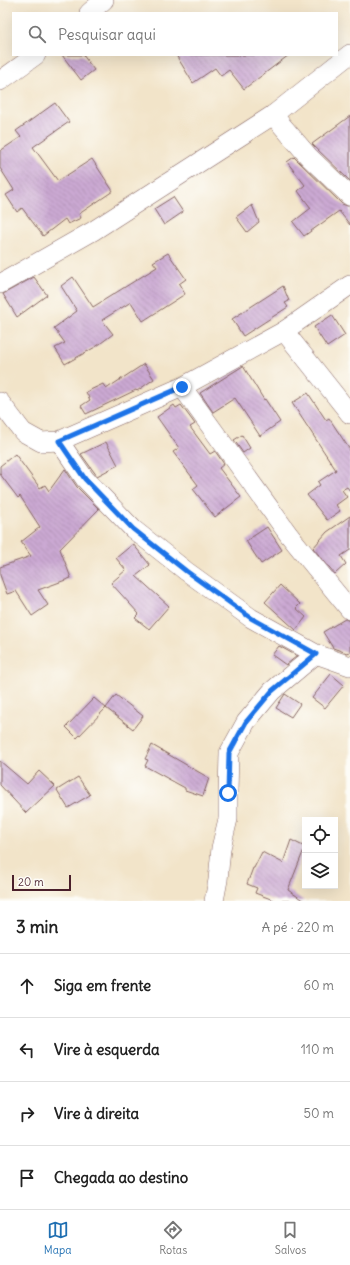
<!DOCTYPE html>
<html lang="pt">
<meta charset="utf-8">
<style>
:root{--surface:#fff;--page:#f6f6f6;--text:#222;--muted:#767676;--line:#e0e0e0;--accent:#1f6fb2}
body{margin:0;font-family:Delius,sans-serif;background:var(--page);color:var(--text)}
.controls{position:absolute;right:12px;bottom:12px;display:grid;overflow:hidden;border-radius:0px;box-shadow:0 4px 16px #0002}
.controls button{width:36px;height:36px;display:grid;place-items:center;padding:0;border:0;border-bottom:1px solid var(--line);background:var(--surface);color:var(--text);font:20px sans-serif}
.scale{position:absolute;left:12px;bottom:10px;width:59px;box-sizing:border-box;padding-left:4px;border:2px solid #4a1f2b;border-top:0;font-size:11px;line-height:14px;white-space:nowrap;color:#4a1f2b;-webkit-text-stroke:3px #fdfcf7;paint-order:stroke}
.stop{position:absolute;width:12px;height:12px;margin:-9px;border:3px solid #1a73e8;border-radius:50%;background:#fff}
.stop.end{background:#1a73e8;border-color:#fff;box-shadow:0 1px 4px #0008}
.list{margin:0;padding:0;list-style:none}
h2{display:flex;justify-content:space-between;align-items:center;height:52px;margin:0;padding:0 16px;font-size:17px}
h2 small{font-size:13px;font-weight:400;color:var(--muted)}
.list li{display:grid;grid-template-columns:26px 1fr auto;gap:12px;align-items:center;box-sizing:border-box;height:64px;padding:0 16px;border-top:1px solid var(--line)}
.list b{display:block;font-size:15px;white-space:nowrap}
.list em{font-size:13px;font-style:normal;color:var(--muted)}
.icon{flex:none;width:22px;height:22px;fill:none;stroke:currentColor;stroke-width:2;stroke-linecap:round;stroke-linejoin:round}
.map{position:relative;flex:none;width:350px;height:901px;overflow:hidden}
.search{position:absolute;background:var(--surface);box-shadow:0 4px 16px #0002;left:12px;right:12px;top:12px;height:44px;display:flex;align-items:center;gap:10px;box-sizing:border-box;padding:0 14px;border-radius:0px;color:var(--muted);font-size:15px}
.sheet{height:308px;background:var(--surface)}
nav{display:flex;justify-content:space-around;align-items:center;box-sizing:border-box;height:56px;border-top:1px solid var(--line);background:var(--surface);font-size:11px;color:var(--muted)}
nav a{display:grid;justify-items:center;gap:2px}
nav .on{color:var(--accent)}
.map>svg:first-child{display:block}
</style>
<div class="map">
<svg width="350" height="901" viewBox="0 0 350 901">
<defs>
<pattern id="building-back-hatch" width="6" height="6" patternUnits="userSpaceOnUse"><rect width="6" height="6" fill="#cba9d3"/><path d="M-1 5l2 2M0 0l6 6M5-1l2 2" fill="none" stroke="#a789ab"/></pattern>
</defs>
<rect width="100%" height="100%" fill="#fdfcf7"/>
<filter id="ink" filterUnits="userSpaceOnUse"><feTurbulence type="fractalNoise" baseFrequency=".025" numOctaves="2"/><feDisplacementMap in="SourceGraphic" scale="8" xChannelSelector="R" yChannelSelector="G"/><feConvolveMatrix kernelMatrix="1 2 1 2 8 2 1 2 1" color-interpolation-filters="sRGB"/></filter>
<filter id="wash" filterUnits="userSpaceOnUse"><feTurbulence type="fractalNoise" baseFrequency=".012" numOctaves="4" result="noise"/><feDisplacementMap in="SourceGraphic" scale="16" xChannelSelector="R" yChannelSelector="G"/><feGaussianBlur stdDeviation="0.9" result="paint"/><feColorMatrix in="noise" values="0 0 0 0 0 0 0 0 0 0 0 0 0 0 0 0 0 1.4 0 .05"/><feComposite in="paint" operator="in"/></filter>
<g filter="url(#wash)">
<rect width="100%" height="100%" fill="#f2e4c9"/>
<g id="blocks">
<g fill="url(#building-back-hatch)">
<path d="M62 55H83L94 70 81 80Z"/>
<path d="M176 55H289L244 89 229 70 221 76 215 68 193 83Z"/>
<path d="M55 103 69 122 33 147 58 181 92 159 113 191 79 214 81 218 68 224 65 219 43 236 22 208 17 212 6 195 14 190 0 168V151L21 137 16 131Z"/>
<path d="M350 116V181L312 144Z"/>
<path d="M294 157 342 204 350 207V225L339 211 304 236 293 222 311 208 298 191 305 185 287 162Z"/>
<path d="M173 197 183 212 164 225 154 209Z"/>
<path d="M252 205 259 222 247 232 236 217Z"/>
<path d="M168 253 186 279 179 284 185 294 143 321 131 302 102 320 113 334 97 346 65 364 55 348 65 343 54 328 77 311 61 286 73 277 93 307 157 267 153 262Z"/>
<path d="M34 277 47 295 17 317 3 294Z"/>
<path d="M283 286 289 301 285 303 288 307 243 336 232 319Z"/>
<path d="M332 315 345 335 327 347 314 327Z"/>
<path d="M144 364 154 379 137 391 136 390 86 414 81 406 90 400 86 392 103 384 106 389Z"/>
<path d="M243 366 264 400 265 399 280 422 260 436 235 398 213 412 200 393Z"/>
<path d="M308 393 326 420 329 418 350 450V491L347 487 342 490 347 497 336 505 340 511 327 520 307 495 320 485 318 482 336 470 292 403Z"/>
<path d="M174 405 176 408 181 405 195 424 190 427 210 454 215 451 224 464 219 468 241 497 215 517 193 489 198 485 173 452 179 448 157 417Z"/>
<path d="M242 435 250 448 243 453 234 440Z"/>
<path d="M106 442 118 465 97 476 81 454Z"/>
<path d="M15 454 40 488 45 485 49 491 65 469 77 487 99 509 60 549 71 578 38 590 48 605 32 616 16 591 7 594 0 575V567L31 556 21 542 40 527 20 496 18 498 0 474V466Z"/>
<path d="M350 516V550L341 556 346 564 335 574 313 548 327 532Z"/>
<path d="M267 527 282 550 261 564 246 541Z"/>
<path d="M133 544 150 565 136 576 169 606 149 629 135 618 139 614 111 583 126 570 116 558Z"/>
<path d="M280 585 300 604 296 608 306 617 296 630 265 602Z"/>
<path d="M345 619 350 621V652L347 653 333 648 323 632Z"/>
<path d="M279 646 297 656 286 665 272 655Z"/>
<path d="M331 674 344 685 325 708 312 698Z"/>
<path d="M285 694 300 704 291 717 276 708Z"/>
<path d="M116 695 143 716 133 729 106 708Z"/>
<path d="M94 698 106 708 77 738 66 727Z"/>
<path d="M152 745 209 778 203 796 185 790V788L145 766 148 760 145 759Z"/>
<path d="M0 761 27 784 39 771 55 786 26 813 0 785Z"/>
<path d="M78 777 90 795 68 808 57 790Z"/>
<path d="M291 840 305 847 288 890 304 901H276L255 893 257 888 247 884 253 868H254L262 852 283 863Z"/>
</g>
</g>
</g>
<g filter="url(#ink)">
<use href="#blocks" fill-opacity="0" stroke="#856462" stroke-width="1"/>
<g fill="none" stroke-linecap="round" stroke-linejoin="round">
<defs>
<g id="minor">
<path d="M89 13 104 0"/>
<path d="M0 81 36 55"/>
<path d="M273 115 309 157 350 196"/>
<path d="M0 284 93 231 273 115 350 54"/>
<path d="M284 331 350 414"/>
<path d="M182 387 289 535 350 610"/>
<path d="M0 402 23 432 41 442 59 441 182 387 284 331 350 285"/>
<path d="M59 441 85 479 133 529 186 571 251 618 316 654 350 666"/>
<path d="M214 901 218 880 221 848 228 819V793L229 753 246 722 272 691 316 654"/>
</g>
</defs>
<use href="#minor" stroke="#856462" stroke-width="20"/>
<use href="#minor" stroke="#fff" stroke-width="19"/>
</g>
</g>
<g fill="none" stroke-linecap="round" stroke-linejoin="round" filter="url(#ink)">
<path stroke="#1a73e8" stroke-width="5" d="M182 387 59 441 85 479 133 529 186 571 251 618 316 654 272 691 246 722 229 753 228 793"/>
</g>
</svg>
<div class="controls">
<button><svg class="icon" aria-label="locate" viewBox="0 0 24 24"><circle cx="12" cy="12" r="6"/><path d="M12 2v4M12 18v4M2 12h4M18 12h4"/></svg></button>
<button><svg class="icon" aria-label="layers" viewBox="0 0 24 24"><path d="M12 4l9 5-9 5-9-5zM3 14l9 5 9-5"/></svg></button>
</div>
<div class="scale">20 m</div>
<div class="stop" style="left:228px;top:793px"></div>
<div class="stop end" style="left:182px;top:387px"></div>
<div class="search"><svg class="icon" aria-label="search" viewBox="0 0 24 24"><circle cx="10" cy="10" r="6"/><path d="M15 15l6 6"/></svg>Pesquisar aqui</div>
</div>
<section class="sheet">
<h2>3 min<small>A pé · 220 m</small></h2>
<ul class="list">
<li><svg class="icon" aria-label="ahead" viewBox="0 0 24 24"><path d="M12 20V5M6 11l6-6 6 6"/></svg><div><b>Siga em frente</b></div><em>60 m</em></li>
<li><svg class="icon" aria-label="left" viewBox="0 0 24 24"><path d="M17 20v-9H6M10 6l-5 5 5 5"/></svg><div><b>Vire à esquerda</b></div><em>110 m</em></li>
<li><svg class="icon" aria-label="right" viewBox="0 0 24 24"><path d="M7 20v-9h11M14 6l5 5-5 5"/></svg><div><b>Vire à direita</b></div><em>50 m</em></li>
<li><svg class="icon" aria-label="arrive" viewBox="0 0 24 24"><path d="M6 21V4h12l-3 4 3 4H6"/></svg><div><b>Chegada ao destino</b></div></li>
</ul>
</section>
<nav>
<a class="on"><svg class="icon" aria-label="map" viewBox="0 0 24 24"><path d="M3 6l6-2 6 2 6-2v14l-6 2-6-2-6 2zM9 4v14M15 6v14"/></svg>Mapa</a>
<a><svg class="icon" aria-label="directions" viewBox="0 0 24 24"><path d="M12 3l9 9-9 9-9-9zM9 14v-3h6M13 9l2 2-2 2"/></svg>Rotas</a>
<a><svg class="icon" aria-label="saved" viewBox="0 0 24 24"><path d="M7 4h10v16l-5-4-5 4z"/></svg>Salvos</a>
</nav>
